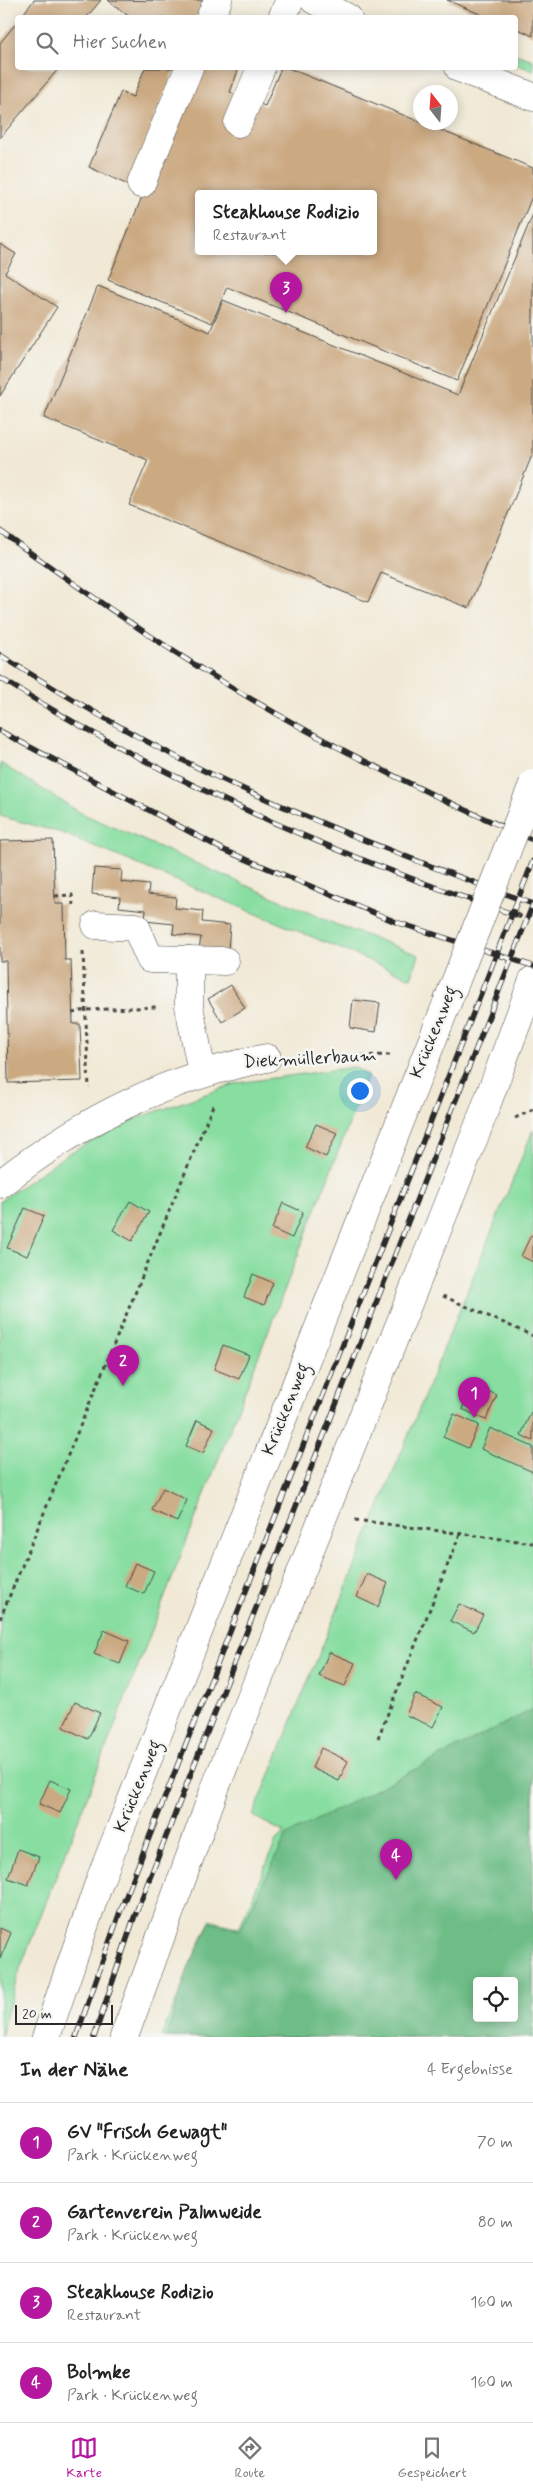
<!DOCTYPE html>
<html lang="de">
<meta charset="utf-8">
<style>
:root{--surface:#fff;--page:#f6f6f6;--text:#222;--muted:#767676;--line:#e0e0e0;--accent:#b5179e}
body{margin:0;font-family:Mynerve,sans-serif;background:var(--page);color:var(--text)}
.controls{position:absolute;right:15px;bottom:15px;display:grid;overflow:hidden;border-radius:5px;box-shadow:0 2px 12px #0003}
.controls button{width:45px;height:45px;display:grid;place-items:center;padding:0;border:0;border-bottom:1px solid var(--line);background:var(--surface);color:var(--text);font:25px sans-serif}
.compass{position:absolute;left:413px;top:85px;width:45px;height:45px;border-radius:50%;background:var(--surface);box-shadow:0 2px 12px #0003;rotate:343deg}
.scale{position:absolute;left:15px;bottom:12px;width:98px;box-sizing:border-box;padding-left:5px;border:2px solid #2b2b2b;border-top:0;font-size:14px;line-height:18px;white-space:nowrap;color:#2b2b2b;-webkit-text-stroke:4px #f6f6f2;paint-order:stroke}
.you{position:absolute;left:359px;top:1090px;width:18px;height:18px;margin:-12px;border:4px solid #fff;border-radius:50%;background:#1a73e8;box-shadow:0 0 0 8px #1a73e833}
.badge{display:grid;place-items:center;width:32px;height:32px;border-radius:50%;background:var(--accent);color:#fff;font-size:16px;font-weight:700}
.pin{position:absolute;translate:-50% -41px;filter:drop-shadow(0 1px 2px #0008)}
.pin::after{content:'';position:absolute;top:26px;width:18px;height:15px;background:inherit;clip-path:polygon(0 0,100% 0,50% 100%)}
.popup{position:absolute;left:195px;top:190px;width:182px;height:65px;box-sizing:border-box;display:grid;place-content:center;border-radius:5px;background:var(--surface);filter:drop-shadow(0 1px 4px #0005);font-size:16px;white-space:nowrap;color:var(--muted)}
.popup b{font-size:19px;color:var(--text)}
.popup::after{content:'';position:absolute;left:50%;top:100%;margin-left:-10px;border:10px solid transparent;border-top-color:var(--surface)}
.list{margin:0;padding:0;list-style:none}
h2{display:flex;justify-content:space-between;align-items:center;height:65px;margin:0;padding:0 20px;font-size:21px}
h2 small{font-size:16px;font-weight:400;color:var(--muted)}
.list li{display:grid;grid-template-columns:32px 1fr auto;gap:15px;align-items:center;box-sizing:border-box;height:80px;padding:0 20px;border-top:1px solid var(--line)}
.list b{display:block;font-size:19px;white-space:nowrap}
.list p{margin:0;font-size:16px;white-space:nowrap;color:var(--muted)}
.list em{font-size:16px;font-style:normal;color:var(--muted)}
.icon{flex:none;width:28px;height:28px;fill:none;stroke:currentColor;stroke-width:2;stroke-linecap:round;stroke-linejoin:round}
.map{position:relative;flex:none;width:533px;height:2037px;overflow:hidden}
.search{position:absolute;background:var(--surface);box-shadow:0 2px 12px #0003;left:15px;right:15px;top:15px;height:55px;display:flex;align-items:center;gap:12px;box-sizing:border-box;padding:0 18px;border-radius:5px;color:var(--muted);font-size:19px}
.sheet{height:385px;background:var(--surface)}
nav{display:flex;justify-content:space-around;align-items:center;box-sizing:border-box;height:70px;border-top:1px solid var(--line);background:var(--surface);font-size:14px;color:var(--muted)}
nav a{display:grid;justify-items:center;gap:2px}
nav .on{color:var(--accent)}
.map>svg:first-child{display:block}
</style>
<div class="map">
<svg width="533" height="2037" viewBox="0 0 533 2037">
<rect width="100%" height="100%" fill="#f6f6f2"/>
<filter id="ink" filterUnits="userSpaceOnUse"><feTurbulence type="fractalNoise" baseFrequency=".02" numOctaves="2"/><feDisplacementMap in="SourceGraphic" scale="10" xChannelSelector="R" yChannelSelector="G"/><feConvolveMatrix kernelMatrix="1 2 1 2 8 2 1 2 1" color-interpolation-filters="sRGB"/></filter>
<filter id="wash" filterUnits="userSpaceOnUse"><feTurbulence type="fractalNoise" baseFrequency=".0096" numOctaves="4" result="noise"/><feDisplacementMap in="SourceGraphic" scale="20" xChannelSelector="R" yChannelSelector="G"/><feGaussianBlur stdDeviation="1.12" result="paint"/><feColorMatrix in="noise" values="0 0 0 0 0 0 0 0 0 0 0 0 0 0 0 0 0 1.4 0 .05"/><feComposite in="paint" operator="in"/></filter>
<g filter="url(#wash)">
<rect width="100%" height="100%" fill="#f1e9d5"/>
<g fill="#88dea1" stroke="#5a8466" fill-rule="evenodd">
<path d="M516 54 533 60V71L516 64Z"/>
<path d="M0 763 81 813 335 924 419 955 411 978 62 833 0 816Z"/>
<path d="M354 1067 368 1075 20 1969 0 2036V1201L69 1153 135 1119 237 1083Z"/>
<path d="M533 1130V2037H161L210 1920 239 1928 277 1839 285 1833 253 1816ZM477 1981H514V2018H477Z"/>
</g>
<path fill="#6ebd87" stroke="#4c7459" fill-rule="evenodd" d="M533 1709V2037H167L188 1968 210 1922 240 1930 287 1835ZM477 1981H514V2018H477Z"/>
<g id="blocks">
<g fill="#cba981" fill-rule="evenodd">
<path d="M34 0H101L86 18H20Z"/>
<path d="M108 0 176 1 203 0 195 18H131Z"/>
<path d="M447 0H533V36L516 28V18H489Z"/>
<path d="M18 21V68H59L0 138V43Z"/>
<path d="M145 68H175L128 185 89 167 121 92 133 97Z"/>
<path d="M195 68H239L230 92 265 106 281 68H288L533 168V194L457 381 227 287 212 323 108 280ZM198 194H374V252H198Z"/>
<path d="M533 214V453L469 608 381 573 368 602 129 505 148 460 44 418 98 286 210 332 223 300 458 395Z"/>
<path d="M0 244 16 254 5 273 57 307 0 396Z"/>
<path d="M53 840 55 904H64L65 960H71L73 1024H80L82 1081 8 1083 6 961H0V841Z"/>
<path d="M94 868 122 870 121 882 149 885 148 894 176 897 175 908 203 911 202 922 230 925 228 951 199 949 201 937 173 934 174 924 145 921 146 910 119 907 120 897 92 894Z"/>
<path d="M231 985 245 1008 222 1022 208 999Z"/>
<path d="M353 1000 380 1003 376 1032 350 1028Z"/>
<path d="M316 1124 337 1133 326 1157 305 1147Z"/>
<path d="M130 1201 149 1212 132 1241 113 1230Z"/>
<path d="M283 1203 303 1212 292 1238 272 1229Z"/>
<path d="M25 1208 44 1216 27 1256 7 1248Z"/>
<path d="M531 1235 533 1236V1262L521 1256Z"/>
<path d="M253 1274 273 1283 264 1305 244 1297Z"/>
<path d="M223 1345 249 1355 239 1379 214 1369Z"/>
<path d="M473 1385 497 1395 486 1420 462 1409Z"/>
<path d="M531 1412 533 1413V1441L521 1435Z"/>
<path d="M454 1414 479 1425 468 1448 443 1437Z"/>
<path d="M197 1420 214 1428 203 1453 186 1446Z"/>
<path d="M490 1428 533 1447V1472L481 1449Z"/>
<path d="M163 1488 187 1500 177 1522 152 1510Z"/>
<path d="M135 1563 154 1571 144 1594 125 1586Z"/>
<path d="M367 1574 388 1583 378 1607 357 1597Z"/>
<path d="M459 1604 483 1615 474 1632 450 1621Z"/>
<path d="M104 1630 129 1641 120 1664 94 1654Z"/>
<path d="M329 1652 355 1663 345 1686 319 1676Z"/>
<path d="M415 1694 443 1707 433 1727 406 1715Z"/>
<path d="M75 1702 100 1713 88 1739 63 1727Z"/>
<path d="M321 1748 348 1761 339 1781 312 1768Z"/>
<path d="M50 1780 71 1789 60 1813 39 1804Z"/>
<path d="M18 1849 39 1857 28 1885 8 1878Z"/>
<path d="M0 1928 11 1933 0 1959Z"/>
</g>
</g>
</g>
<g filter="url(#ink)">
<use href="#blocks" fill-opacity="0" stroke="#494844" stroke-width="1"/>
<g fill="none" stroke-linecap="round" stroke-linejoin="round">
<defs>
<g id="minor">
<path d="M314 0 348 18"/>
<path d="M210 18 218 0"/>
<path d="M282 18 290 0"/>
<path d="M459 68 533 97"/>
<path d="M238 123 261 68"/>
<path d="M141 184 189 68"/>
<path d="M96 925 136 927 150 959 225 961"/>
<path d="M189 960V1006L202 1073"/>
<path d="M0 1184C79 1122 168 1076 267 1058"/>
</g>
<g id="major">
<path d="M46 2037 100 1880 447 1003"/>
<path d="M124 2037 214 1791 477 1130 533 980"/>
</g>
</defs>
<use href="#minor" stroke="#494844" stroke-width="29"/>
<use href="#major" stroke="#494844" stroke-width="29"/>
<g stroke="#494844" stroke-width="3" stroke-dasharray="4 4" stroke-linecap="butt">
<path d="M55 896 72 895 73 905"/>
<path d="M83 952 89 1088"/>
<path d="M72 1013 86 1010 158 1007"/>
<path d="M298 1057 390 1055"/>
<path d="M515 1118 533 1110"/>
<path d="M443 1296 533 1336"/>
<path d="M355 1520 533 1543"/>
<path d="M0 1619 214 1103"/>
<path d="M378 1738 460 1534"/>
</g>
<use href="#minor" stroke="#fff" stroke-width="28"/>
<use href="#major" stroke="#fff" stroke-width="28"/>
<defs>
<g id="rail">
<path d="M0 531C73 583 146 636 223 682 322 743 427 794 533 840"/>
<path d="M0 655C73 701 149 746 228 782 328 828 430 867 533 904"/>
<path d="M0 678C161 779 338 857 519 916"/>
<path d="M0 731 224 850 396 922 533 966"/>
<path d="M76 2037 121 1909 533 861"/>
<path d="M94 2037 134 1918 533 904"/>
</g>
</defs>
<use href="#rail" stroke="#2b2b2b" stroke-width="5.5"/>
<use href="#rail" stroke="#f6f6f2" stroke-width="4" stroke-dasharray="11" stroke-linecap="butt"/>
<defs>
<path id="major-bridge" d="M447 1003 533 784"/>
</defs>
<use href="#major-bridge" stroke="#494844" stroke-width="29" stroke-linecap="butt"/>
<use href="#major-bridge" stroke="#fff" stroke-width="28"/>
</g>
</g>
<g text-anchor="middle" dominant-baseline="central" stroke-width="5" stroke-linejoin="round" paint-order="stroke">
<g font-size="18" fill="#2b2b2b" stroke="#f6f6f2">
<text transform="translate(434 1032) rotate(-68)">Krückenweg</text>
<text transform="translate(310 1059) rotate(-3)">Diekmüllerbaum</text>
<text transform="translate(286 1409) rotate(-68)">Krückenweg</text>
<text transform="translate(138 1786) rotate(-68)">Krückenweg</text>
</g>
</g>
</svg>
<div class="controls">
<button><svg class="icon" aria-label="locate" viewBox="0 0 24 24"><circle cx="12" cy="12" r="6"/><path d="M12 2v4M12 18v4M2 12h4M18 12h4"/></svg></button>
</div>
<svg class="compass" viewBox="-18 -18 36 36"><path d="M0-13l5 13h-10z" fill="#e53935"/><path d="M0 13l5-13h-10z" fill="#767676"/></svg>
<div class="scale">20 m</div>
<div class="you"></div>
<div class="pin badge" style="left:474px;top:1418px">1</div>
<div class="pin badge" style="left:123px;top:1386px">2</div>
<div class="pin badge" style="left:286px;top:313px">3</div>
<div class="popup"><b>Steakhouse Rodizio</b>Restaurant</div>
<div class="pin badge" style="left:396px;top:1880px">4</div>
<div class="search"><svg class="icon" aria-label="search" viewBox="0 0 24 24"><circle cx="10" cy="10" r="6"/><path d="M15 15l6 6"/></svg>Hier suchen</div>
</div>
<section class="sheet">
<h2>In der Nähe<small>4 Ergebnisse</small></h2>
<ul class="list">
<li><span class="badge">1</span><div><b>GV &quot;Frisch Gewagt&quot;</b><p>Park · Krückenweg</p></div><em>70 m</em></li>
<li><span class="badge">2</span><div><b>Gartenverein Palmweide</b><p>Park · Krückenweg</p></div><em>80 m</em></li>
<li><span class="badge">3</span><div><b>Steakhouse Rodizio</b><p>Restaurant</p></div><em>160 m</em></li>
<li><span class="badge">4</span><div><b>Bolmke</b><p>Park · Krückenweg</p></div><em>160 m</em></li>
</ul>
</section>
<nav>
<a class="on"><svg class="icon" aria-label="map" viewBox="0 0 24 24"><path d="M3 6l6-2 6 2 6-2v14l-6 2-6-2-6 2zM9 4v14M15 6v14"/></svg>Karte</a>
<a><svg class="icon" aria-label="directions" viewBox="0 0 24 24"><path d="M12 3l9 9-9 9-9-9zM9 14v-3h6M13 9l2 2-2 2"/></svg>Route</a>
<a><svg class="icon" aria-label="saved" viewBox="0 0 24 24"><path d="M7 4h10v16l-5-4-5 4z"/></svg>Gespeichert</a>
</nav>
